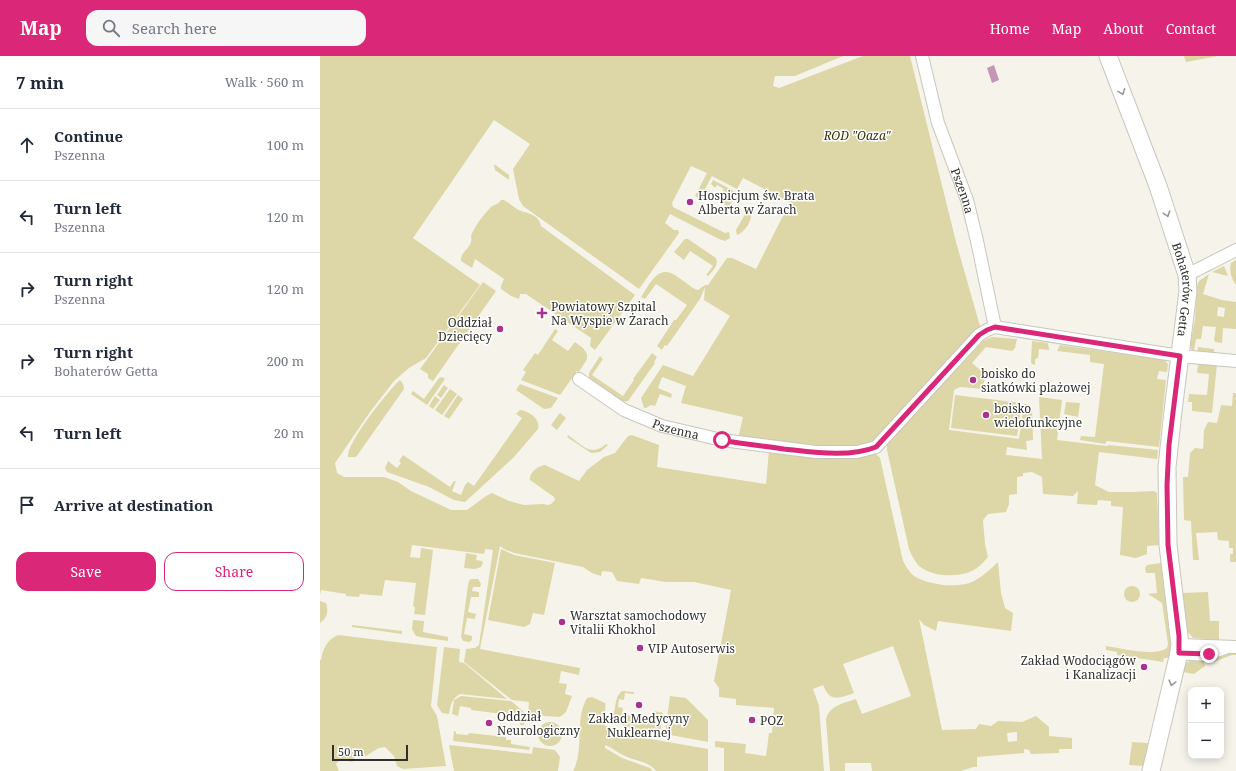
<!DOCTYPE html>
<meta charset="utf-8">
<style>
:root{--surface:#fff;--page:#f6f6f7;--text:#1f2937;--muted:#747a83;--line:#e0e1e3;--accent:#db2777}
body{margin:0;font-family:"Noto Serif",serif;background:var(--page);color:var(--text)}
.controls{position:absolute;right:12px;bottom:12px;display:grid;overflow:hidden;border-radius:8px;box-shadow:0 2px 10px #0003}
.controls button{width:36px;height:36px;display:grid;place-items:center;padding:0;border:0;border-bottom:1px solid var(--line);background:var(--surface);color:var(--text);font:20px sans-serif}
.scale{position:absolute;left:12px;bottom:10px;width:76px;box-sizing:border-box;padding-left:4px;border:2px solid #2f2f2b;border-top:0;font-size:11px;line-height:14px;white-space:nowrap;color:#2f2f2b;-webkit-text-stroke:3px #fff;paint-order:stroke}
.stop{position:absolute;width:12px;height:12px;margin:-9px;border:3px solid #db2777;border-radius:50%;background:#fff}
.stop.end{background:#db2777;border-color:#fff;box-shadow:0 1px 4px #0008}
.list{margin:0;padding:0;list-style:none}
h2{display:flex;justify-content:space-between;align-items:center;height:52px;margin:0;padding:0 16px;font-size:17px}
h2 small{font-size:13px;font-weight:400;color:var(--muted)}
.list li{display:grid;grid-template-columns:26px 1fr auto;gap:12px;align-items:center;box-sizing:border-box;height:72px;padding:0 16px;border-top:1px solid var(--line)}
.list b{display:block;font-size:15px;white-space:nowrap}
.list p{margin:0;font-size:13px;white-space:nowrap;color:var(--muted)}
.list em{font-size:13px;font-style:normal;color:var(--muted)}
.actions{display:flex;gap:8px;padding:12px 16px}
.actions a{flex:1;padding:9px 0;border:1px solid var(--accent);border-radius:12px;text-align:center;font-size:14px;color:var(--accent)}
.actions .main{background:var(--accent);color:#fff}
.icon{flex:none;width:22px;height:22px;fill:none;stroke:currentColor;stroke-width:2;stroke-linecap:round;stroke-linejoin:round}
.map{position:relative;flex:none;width:916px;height:715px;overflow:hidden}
header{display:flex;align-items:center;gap:24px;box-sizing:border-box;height:56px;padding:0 20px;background:var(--accent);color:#fff}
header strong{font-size:19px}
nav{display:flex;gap:22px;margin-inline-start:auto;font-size:14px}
.search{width:280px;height:36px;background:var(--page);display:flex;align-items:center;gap:10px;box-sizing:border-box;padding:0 14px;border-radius:12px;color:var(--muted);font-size:15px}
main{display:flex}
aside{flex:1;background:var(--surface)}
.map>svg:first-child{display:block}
</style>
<header>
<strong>Map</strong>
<div class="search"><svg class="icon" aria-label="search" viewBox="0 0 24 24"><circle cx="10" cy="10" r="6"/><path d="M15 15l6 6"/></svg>Search here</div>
<nav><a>Home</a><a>Map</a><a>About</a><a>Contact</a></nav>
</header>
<main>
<aside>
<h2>7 min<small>Walk · 560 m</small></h2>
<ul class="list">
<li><svg class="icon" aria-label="ahead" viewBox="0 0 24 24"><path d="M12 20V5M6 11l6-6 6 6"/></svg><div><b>Continue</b><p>Pszenna</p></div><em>100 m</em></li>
<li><svg class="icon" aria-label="left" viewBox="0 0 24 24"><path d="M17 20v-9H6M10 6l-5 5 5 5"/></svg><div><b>Turn left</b><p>Pszenna</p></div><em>120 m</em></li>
<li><svg class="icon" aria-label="right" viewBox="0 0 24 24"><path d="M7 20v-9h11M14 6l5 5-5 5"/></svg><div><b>Turn right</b><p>Pszenna</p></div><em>120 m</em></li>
<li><svg class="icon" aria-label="right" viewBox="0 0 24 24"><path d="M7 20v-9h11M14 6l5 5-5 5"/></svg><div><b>Turn right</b><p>Bohaterów Getta</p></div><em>200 m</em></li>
<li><svg class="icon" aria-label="left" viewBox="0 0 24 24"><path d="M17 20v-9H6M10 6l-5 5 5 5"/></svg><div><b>Turn left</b></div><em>20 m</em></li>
<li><svg class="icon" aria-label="arrive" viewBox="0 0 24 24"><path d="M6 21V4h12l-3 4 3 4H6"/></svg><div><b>Arrive at destination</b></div></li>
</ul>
<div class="actions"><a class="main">Save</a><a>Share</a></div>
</aside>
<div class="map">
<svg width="916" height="715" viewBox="0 0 916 715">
<rect width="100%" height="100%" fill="#f6f4ea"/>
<g fill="#ddd6a6" fill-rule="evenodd">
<path d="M0 0H523L475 20H455L453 30 459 32 543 0H590L636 186 660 270 552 386 545 389 496 393 418 383 423 361 361 347 366 330 342 321 338 332 352 338 351 342 340 338 335 350 331 349 326 352H324L321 342 343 309 373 320 410 260 384 244 385 231 380 243 347 290 345 289 342 294 337 290 354 264H356L367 249 336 228 325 243 321 241C328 231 336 211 351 217 356 219 360 223 365 226 369 229 373 233 378 234L385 229H388L407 202H412L436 213 470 146 423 122 417 133 392 120 385 133 389 134 391 139 390 142 386 145 375 140 387 117 371 110 352 147 353 151 405 177 409 176 410 182 405 185 399 183 350 158 345 167 354 174H358L359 177 319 233 203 150 199 143 193 113 210 88 174 64 93 182 160 229 106 302 89 312 74 325 50 356 15 407 17 417 24 421H64L78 426 91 435 131 454H147L166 440 172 437 189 445 204 449 223 448 228 449 231 448 235 444 234 441 210 424C209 416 218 410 225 409L259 425 267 414 284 401 295 397 308 380 312 379 339 389 337 411 446 428 449 394 556 398 560 402 583 505C586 510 589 516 594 520 608 529 639 533 654 525 663 520 671 513 678 506L681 537 685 552 693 557 691 575 618 565 616 575 604 569 599 563 622 674 656 673 659 668 671 670 678 665 702 666 716 660 729 671V680L752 682V693H739V697L711 698 709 694 704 693V697L657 701V711H653L641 715H552L551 707H525V715H510L506 664C508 650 524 647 536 643L542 658 591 640 573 590 523 608 534 637C519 642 510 647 503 629L493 633 499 650 504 715H404V692L395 691V685L426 688 425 697 446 700 449 677H452L454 652 416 649V643L399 641V632L394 625 411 534 374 526H346L321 522 319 528 297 525 292 516 282 515 281 520 272 517 263 511 194 497 184 493 180 490 160 593 260 612 259 619 241 615 239 627 247 628 245 638 252 640 246 656 240 661 208 659 209 646 192 644 144 606 146 593 155 592 159 589 173 494 165 493 164 498 92 489 90 501 100 502 101 492 113 494 105 559 94 558 95 551 93 550 96 527 65 524 62 540 40 538 39 541 26 540V538L1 534 0 539ZM697 676V685L688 686 687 677Z"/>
<path d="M864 0H898L866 6Z"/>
<path d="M174 108 189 119V124L175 114Z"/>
<path d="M393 124 416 136 409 151 401 147V139L404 133 397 129 395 132 391 128Z"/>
<path d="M181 144H184C190 147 195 153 201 155 210 158 219 159 221 170L315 239 275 294 270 290 271 282 206 238H200L199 243 191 240 181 233V230L184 223 155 203 152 212 141 205C140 197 149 193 151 186 152 184 151 182 151 180 154 171 164 158 171 151 175 148 178 149 181 144Z"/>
<path d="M427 155 431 157C432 165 425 176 417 179L416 174Z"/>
<path d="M365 183H368L396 202C399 209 393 215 388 220L386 219 393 210 370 195 364 204 354 196Z"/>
<path d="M916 204V229C911 223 909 214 911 207Z"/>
<path d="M904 210 908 220 892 216Z"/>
<path d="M889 218 883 238 902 244 916 246V273L903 272 902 287 895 286 894 284 896 271 883 270 881 283H876L874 295 871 293 870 291 875 263 877 230 879 225ZM898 251 905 252 904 261 897 260Z"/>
<path d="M163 226 176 235 113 325 108 322V318L100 313Z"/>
<path d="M235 273 238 275 232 284 248 295 255 286 263 292 267 298V303L259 316 257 315 240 339 201 324 206 316 203 314 215 297 218 299Z"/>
<path d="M672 281 697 283 695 292 692 295 666 291 652 307 665 318 663 333 640 331 634 334 629 374 699 383 704 348C709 348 711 349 712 354L713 384 706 385 707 394 687 391 686 399 722 403 719 341 742 344 737 384 787 390 789 389 838 394 837 403 779 396 775 429 789 436H812L834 435 837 437 839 489 827 490V498L816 502 800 499 803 451 791 450V445L778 444 777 449 757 448 758 435 753 440 723 438 722 421 712 416 703 417V420L697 421V438L689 439V448L686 456 668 458 663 464 665 488 668 501C663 507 658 512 652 515 636 522 611 521 598 509 594 504 591 498 589 493L567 394V387L663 285Z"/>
<path d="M712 285 728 287 729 294 719 293 718 302 715 303V309L712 308 711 306Z"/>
<path d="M740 289 844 304 848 308 847 316 839 315 837 323 846 324 839 391 787 385 785 388 760 384 761 380 775 381 784 308 770 306V299L737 295Z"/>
<path d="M878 291 894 293V297L877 298Z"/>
<path d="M332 297 337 301 334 306 335 307 308 345 302 346 269 323V317L280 300 283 303 272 319 303 340 314 324 313 323Z"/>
<path d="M880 306 897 308 892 357 872 355V346H868L869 338 887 339 889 318 877 317 878 308Z"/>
<path d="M122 321 125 323 107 349 91 338 93 335 104 343 119 322Z"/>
<path d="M80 324 83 328 84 333 36 401H28C26 387 68 335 80 324Z"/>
<path d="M200 328 238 342 231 352 224 353 196 334Z"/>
<path d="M124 329 128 332 121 342 117 339Z"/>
<path d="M130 333 137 338 122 359 115 354Z"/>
<path d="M913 337H916V506H910V498H913V492H909V485L898 484 897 476 876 477 879 504H873L871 465 864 464 863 421H868L870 397 875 392 883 393 884 374 888 366 897 367 901 349 912 350Z"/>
<path d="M138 339 143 343 129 363 124 360Z"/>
<path d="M635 339 702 347 697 380 631 372Z"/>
<path d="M115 340 120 344 113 353 109 350Z"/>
<path d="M746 346 760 347 758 361 744 358Z"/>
<path d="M200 354C209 355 221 363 218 373L194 401 145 446 134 444 109 431 67 416 65 412 68 405 77 412 81 407 79 405 83 399 130 431 134 425H136L132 435 141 439 145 429 148 426 154 430 202 362 196 358Z"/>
<path d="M240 357 246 362 237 374 231 369Z"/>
<path d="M248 379C261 388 271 402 286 388L288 389 280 396 271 397 247 381Z"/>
<path d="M181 493 194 499 235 507 224 559 213 557 210 568 204 571 168 564Z"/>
<path d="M146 497 157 499 156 504 162 505 163 507 161 511 155 513 144 512Z"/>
<path d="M841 507 851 593 849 602H844L843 606 797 599V596L786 594V590C801 592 835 601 847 592L848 588 842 547 828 538 837 537 835 517H826L825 512 827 509Z"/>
<path d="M151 523H158L161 528 160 531H153L152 535 159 536V541H151L148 556 156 558 155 563 147 562 144 578 152 580V584L149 586 143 585 141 581 148 529 149 525Z"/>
<circle cx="812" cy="538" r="8"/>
<path d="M888 536 890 565H899V584L873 582 866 574 862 537Z"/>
<path d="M0 545 6 547C9 555 7 562 0 567Z"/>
<path d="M93 564 104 565 103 576 128 581V585L100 581 96 580 92 573Z"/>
<path d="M32 569 82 575V578L32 571Z"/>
<path d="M18 579 117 591 111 650 117 660 126 710 83 713 77 710 74 700 65 691 59 692 44 701 34 700V704L32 706 20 703 16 708 19 715H0V604H1C3 592 7 584 18 579Z"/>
<path d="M124 591 140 593 139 606 144 607 187 643 140 638C131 643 131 649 129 658L122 657 117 649Z"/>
<path d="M903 596H916V599H912L894 606 892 600Z"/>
<path d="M871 604 884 605 885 610 874 618 863 616 866 607Z"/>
<path d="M302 635 314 636V638L305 637 304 644 299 643 298 651 303 652 302 658 323 661V660L334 662V655L343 657 340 678C330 676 300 672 295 664 292 661 294 656 295 652 296 646 296 640 302 635Z"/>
<path d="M141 640 191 645 206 658 204 669H200L201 658 191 657 190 659 151 654V652L140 650 138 660 132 658 134 644Z"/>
<path d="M350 640 366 642 388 664V686L345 678Z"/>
<path d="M272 641 285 647C287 655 282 661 284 669L305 677 319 681 388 693V715H336C329 705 315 705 305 700 298 697 293 692 285 689V692L302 702 330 712 333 715H253C265 693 254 664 267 642Z"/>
<circle cx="230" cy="678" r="12"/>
<path d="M134 675 136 676V678L148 679 149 677 186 681V684H191V688L210 691 209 694 133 685Z"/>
<path d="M812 686 828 687 823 710 809 709Z"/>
<path d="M129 689 212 698 213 691 235 694 240 701 238 715H134Z"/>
</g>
<path fill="#c495b5" d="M674 9 679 24 672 27 667 12Z"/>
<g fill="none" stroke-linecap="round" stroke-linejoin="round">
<defs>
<g id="street">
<path id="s1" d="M602 0 618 67 647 144 657 185 675 271"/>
<path d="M867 219 916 194"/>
<path id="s2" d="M259 323 304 354 342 370 402 384 496 396H537L556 391 659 279 667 274 675 271 860 300 916 305"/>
<path d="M860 589 916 591"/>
<path d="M859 597 885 599 905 592"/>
</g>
<g id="secondary">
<path id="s3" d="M788 0 838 130 867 219 868 235 853 355 847 411 848 489 860 589 858 601 831 715"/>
</g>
</defs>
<use href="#street" stroke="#c8c7bd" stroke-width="14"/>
<use href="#secondary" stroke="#c8c7bd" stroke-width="19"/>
<use href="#street" stroke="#fff" stroke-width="12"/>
<use href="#secondary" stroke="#fff" stroke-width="17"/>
</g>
<defs><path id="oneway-chevron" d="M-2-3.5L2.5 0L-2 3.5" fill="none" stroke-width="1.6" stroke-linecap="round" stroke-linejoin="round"/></defs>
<g stroke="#979795">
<use href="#oneway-chevron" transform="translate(802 36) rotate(69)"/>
<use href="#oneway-chevron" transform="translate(847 158) rotate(72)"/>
<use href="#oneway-chevron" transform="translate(852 627) rotate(105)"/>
</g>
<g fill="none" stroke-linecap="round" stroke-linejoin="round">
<path stroke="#db2777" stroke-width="5" d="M402 384C422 388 443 390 464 393 492 396 529 402 556 391L659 279 667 274 675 271 860 300 849 389 847 429 848 489 859 580V597L889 598"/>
</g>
<g fill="#a8338c" stroke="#fff" stroke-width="1.5">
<circle cx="370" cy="146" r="4"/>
<path d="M220 251h4v4h4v4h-4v4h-4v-4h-4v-4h4z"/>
<circle cx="180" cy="273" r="4"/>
<circle cx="653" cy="324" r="4"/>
<circle cx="666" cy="359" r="4"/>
<circle cx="242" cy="566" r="4"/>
<circle cx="320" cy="592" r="4"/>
<circle cx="824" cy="611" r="4"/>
<circle cx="319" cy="649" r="4"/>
<circle cx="432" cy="664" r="4"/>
<circle cx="169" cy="667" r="4"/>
</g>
<g text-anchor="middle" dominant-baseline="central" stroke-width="3" stroke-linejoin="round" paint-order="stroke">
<g font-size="12" font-style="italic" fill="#373004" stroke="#fff">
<text x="537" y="79">ROD "Oaza"</text>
</g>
<g font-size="12" fill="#2f2f2b" stroke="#fff">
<text stroke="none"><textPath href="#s1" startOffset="141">Pszenna</textPath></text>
<text stroke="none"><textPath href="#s3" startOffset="247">Bohaterów Getta</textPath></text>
<text stroke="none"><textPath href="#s2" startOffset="110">Pszenna</textPath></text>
</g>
<g font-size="12" fill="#2f2f2b" stroke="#fff" text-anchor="start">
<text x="378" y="139">Hospicjum św. Brata<tspan x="378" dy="14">Alberta w Żarach</tspan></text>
<text x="231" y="250">Powiatowy Szpital<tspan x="231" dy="14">Na Wyspie w Żarach</tspan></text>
<text x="172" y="266" text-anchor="end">Oddział<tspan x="172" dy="14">Dziecięcy</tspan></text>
<text x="661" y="317">boisko do<tspan x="661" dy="14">siatkówki plażowej</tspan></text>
<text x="674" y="352">boisko<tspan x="674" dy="14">wielofunkcyjne</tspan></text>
<text x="250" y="559">Warsztat samochodowy<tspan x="250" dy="14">Vitalii Khokhol</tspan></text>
<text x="328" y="592">VIP Autoserwis</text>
<text x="816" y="604" text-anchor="end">Zakład Wodociągów<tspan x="816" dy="14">i Kanalizacji</tspan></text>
<text x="177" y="660">Oddział<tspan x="177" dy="14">Neurologiczny</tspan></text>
<text x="319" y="662" text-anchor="middle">Zakład Medycyny<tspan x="319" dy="14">Nuklearnej</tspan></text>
<text x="440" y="664">POZ</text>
</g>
</g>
</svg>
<div class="controls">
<button>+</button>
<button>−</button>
</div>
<div class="scale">50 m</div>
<div class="stop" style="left:402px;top:384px"></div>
<div class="stop end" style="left:889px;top:598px"></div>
</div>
</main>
